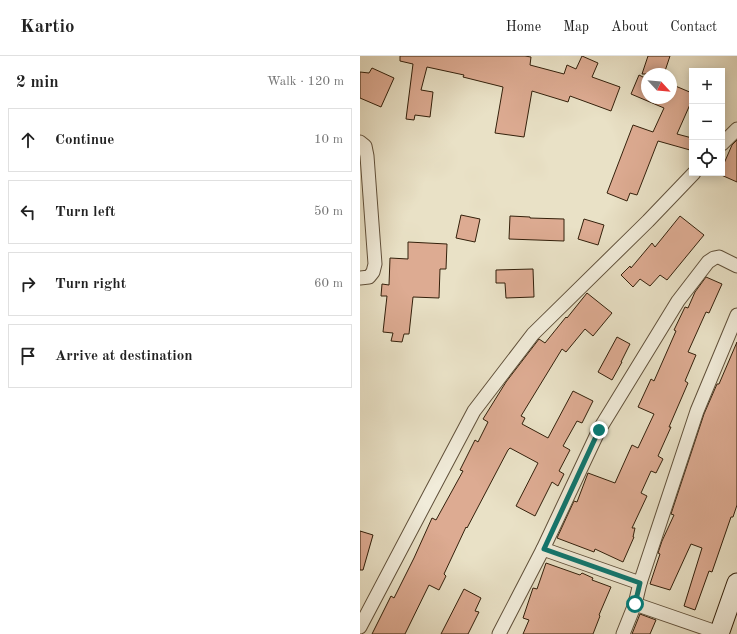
<!DOCTYPE html>
<meta charset="utf-8">
<style>
:root{--surface:#fff;--page:#f6f6f6;--text:#222;--muted:#767676;--line:#e0e0e0}
body{margin:0;font-family:"Old Standard TT",serif;background:var(--page);color:var(--text)}
.controls{position:absolute;right:12px;top:12px;display:grid;overflow:hidden;border-radius:0px;box-shadow:0 2px 10px #0003}
.controls button{width:36px;height:36px;display:grid;place-items:center;padding:0;border:0;border-bottom:1px solid var(--line);background:var(--surface);color:var(--text);font:20px sans-serif}
.compass{position:absolute;left:281px;top:12px;width:36px;height:36px;border-radius:50%;background:var(--surface);box-shadow:0 2px 10px #0003;rotate:116deg}
.stop{position:absolute;width:12px;height:12px;margin:-9px;border:3px solid #0f766e;border-radius:50%;background:#fff}
.stop.end{background:#0f766e;border-color:#fff;box-shadow:0 1px 4px #0008}
.list{margin:0;padding:0;list-style:none}
h2{display:flex;justify-content:space-between;align-items:center;height:52px;margin:0;padding:0 16px;font-size:17px}
h2 small{font-size:13px;font-weight:400;color:var(--muted)}
.list li{display:grid;grid-template-columns:26px 1fr auto;gap:12px;align-items:center;box-sizing:border-box;height:64px;margin:0 8px 8px;padding:0 8px;border:1px solid var(--line);border-radius:0px}
.list b{display:block;font-size:15px;white-space:nowrap}
.list em{font-size:13px;font-style:normal;color:var(--muted)}
.icon{flex:none;width:22px;height:22px;fill:none;stroke:currentColor;stroke-width:2;stroke-linecap:round;stroke-linejoin:round}
.map{position:relative;flex:none;width:377px;height:578px;overflow:hidden}
header{display:flex;align-items:center;gap:24px;box-sizing:border-box;height:56px;padding:0 20px;background:var(--surface);border-bottom:1px solid var(--line)}
header strong{font-size:19px}
nav{display:flex;gap:22px;margin-inline-start:auto;font-size:14px}
main{display:flex}
aside{flex:1;background:var(--surface)}
.map>svg:first-child{display:block}
</style>
<header>
<strong>Kartio</strong>
<nav><a>Home</a><a>Map</a><a>About</a><a>Contact</a></nav>
</header>
<main>
<aside>
<h2>2 min<small>Walk · 120 m</small></h2>
<ul class="list">
<li><svg class="icon" aria-label="ahead" viewBox="0 0 24 24"><path d="M12 20V5M6 11l6-6 6 6"/></svg><div><b>Continue</b></div><em>10 m</em></li>
<li><svg class="icon" aria-label="left" viewBox="0 0 24 24"><path d="M17 20v-9H6M10 6l-5 5 5 5"/></svg><div><b>Turn left</b></div><em>50 m</em></li>
<li><svg class="icon" aria-label="right" viewBox="0 0 24 24"><path d="M7 20v-9h11M14 6l5 5-5 5"/></svg><div><b>Turn right</b></div><em>60 m</em></li>
<li><svg class="icon" aria-label="arrive" viewBox="0 0 24 24"><path d="M6 21V4h12l-3 4 3 4H6"/></svg><div><b>Arrive at destination</b></div></li>
</ul>
</aside>
<div class="map">
<svg width="377" height="578" viewBox="0 0 377 578">
<rect width="100%" height="100%" fill="#e9e1c6"/>
<filter id="stains"><feTurbulence type="fractalNoise" baseFrequency=".005" numOctaves="4"/><feColorMatrix values="0 0 0 0 .2 0 0 0 0 .09 0 0 0 0 .02 0 0 0 .5 -.17"/></filter>
<radialGradient id="worn" r=".72"><stop offset=".6" stop-color="#630" stop-opacity="0"/><stop offset="1" stop-color="#630" stop-opacity=".3"/></radialGradient>
<g fill="#ddab92" stroke="#33200b">
<path d="M40 0H165L171 1 170 9 204 18 207 9 216 13 222 0 238 7 232 21 260 31 251 55 210 40 208 46 172 35 164 81 135 77 143 31 103 21 104 19 67 11 61 34 73 36 70 61 55 59 54 64 46 63 53 8 40 5Z"/>
<path d="M288 0H310L304 18H282Z"/>
<path d="M12 12 34 22 21 51 0 42V16L9 17Z"/>
<path d="M279 19 287 23V42H311V35L313 29 332 37V44L317 78 332 82V86L330 94 298 85 277 139 270 137 267 145 247 137 273 69 293 76 304 52 271 38Z"/>
<path d="M377 84V126L359 118 360 117H362V112L372 89Z"/>
<path d="M101 159 120 163 115 186 96 182Z"/>
<path d="M150 160 170 161V162L204 163V185L149 183Z"/>
<path d="M320 160 344 179 307 224 300 219 290 230 280 223 273 231 261 219 270 210 271 212 292 187 295 191Z"/>
<path d="M224 163 244 169 238 189 218 183Z"/>
<path d="M48 186 87 188 86 213H80L79 242 53 241 49 278H44L42 286 31 285 33 277 23 276 27 240H21L22 228 29 229 30 202 48 203Z"/>
<path d="M173 213 174 241 146 242 145 227H136V214Z"/>
<path d="M346 221 362 228 349 257 346 256 328 296 336 299 325 325 328 327 309 371H311L298 400 303 403 296 417 291 415 281 437 287 440 272 472H275L273 481H274L263 506 235 493 234 496 197 482 214 445 217 446 228 417 255 427 272 389 278 392 294 358 278 351 291 323 294 325 316 275 314 274 325 251 328 252 335 236Z"/>
<path d="M227 237 252 257 233 280 225 273 206 296 202 293 161 360 165 362 162 368 188 382 213 335 233 345 222 367 217 365 203 390 210 394 199 415 204 418 198 430 192 426 175 460 156 450 178 407 150 392 148 394 107 472 106 471 84 518 86 520 79 534 69 529 45 578H12L31 540 34 542 54 502 72 462 76 464 103 415 100 414 115 384 118 386 128 366 123 363 146 326 179 283 185 287 206 261 207 262Z"/>
<path d="M257 281 270 288 261 306H262L252 324 238 316Z"/>
<path d="M377 286V449L373 461H371L352 516 349 515 335 554 324 550 342 492 331 488 310 534 290 528 300 498 298 497 302 485 314 459 311 458 344 358 357 328H359Z"/>
<path d="M0 475 13 479 3 514H0Z"/>
<path d="M186 507 220 519 222 517 233 522 232 524 251 531 239 559 240 560 233 578H163L169 564 163 562 173 532 177 533Z"/>
<path d="M104 533 121 542 115 555 119 556 108 578H81Z"/>
<path d="M280 558 296 564 290 578H272Z"/>
</g>
<g fill="none" stroke-linecap="round" stroke-linejoin="round">
<defs>
<g id="street">
<path d="M0 86 5 90 7 100 15 208 13 216 9 221 0 222"/>
<path d="M362 88 377 73"/>
<path d="M183 493 280 527"/>
<path d="M275 548 359 577"/>
<path d="M0 571 69 440 114 355 173 278 288 165 334 117"/>
<path d="M139 578 183 493 239 374 318 245 348 206 354 202 359 201 377 210"/>
<path d="M263 578 275 548 280 527 337 355 377 259"/>
</g>
<path id="secondary" d="M359 578 377 527"/>
</defs>
<use href="#street" stroke="#60503a" stroke-width="15"/>
<use href="#secondary" stroke="#33200b" stroke-width="21"/>
<use href="#street" stroke="#f1ecda" stroke-width="13"/>
<use href="#secondary" stroke="#f1ecda" stroke-width="19"/>
</g>
<g fill="none" stroke-linecap="round" stroke-linejoin="round">
<path stroke="#0f766e" stroke-width="5" d="M239 374 184 493 280 527 275 548"/>
</g>
<rect width="100%" height="100%" filter="url(#stains)"/>
<rect width="100%" height="100%" fill="url(#worn)"/>
</svg>
<div class="controls">
<button>+</button>
<button>−</button>
<button><svg class="icon" aria-label="locate" viewBox="0 0 24 24"><circle cx="12" cy="12" r="6"/><path d="M12 2v4M12 18v4M2 12h4M18 12h4"/></svg></button>
</div>
<svg class="compass" viewBox="-18 -18 36 36"><path d="M0-13l5 13h-10z" fill="#e53935"/><path d="M0 13l5-13h-10z" fill="#767676"/></svg>
<div class="stop" style="left:275px;top:548px"></div>
<div class="stop end" style="left:239px;top:374px"></div>
</div>
</main>
